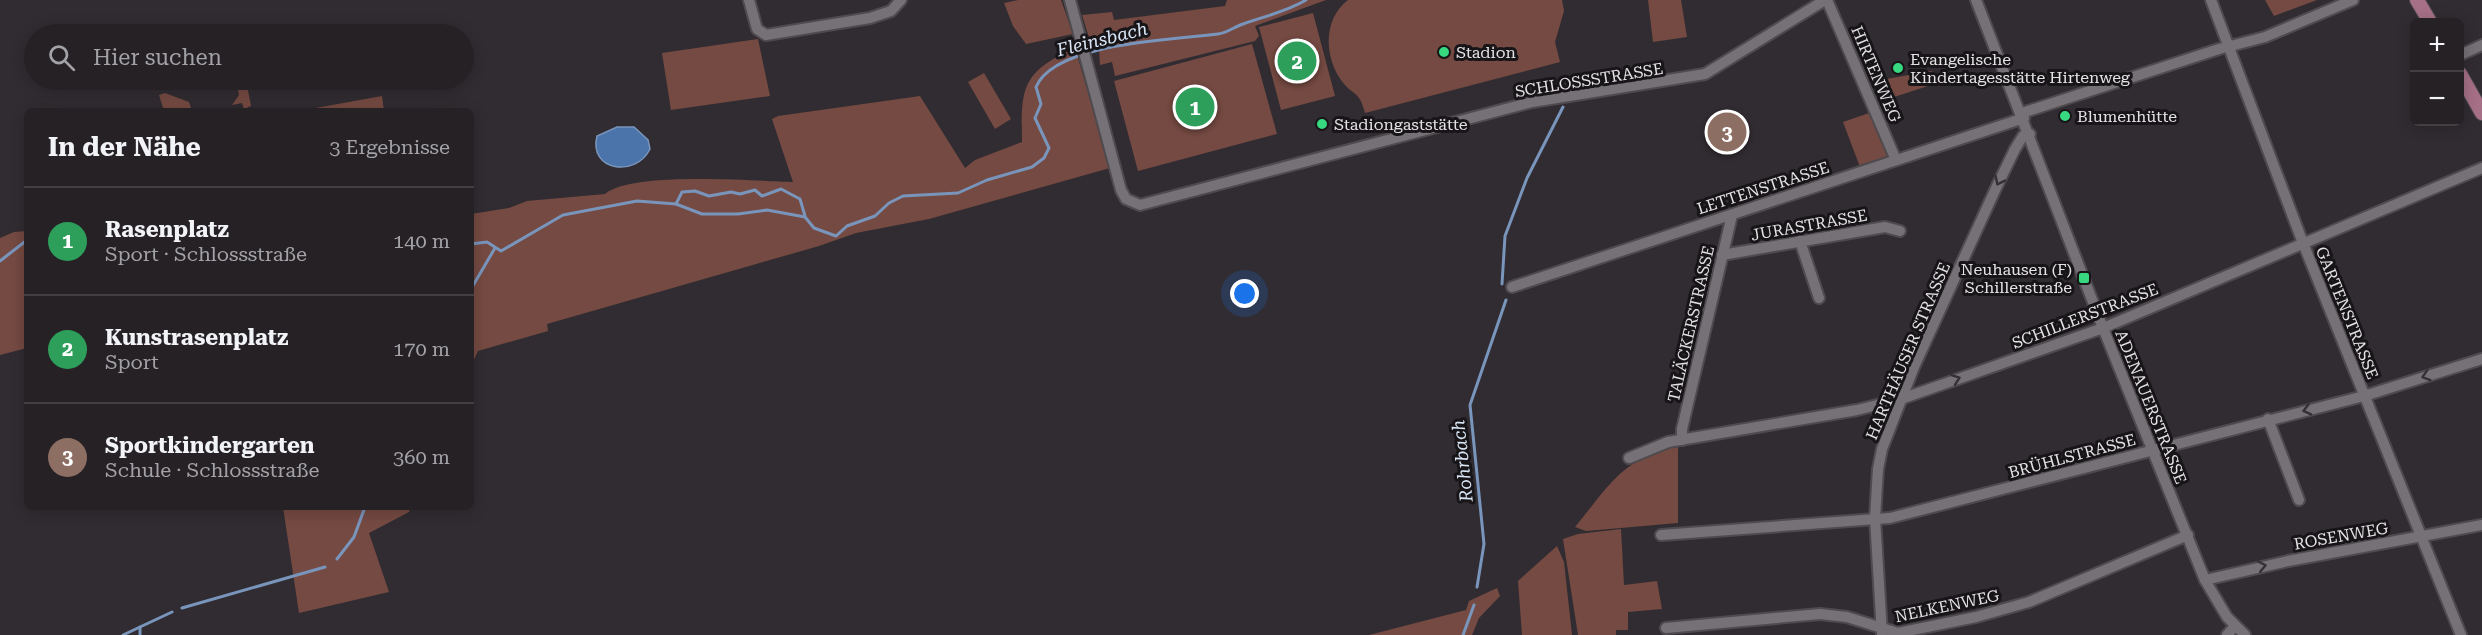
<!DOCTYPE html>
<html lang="de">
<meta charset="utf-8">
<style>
:root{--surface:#252125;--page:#2d292d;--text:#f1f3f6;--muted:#a3a3a7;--line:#423e42;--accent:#37d880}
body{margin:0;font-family:"Roboto Serif",serif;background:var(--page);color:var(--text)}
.controls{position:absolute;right:18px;top:18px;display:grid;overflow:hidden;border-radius:9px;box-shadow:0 3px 15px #0003}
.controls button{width:54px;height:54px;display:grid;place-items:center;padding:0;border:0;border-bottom:2px solid var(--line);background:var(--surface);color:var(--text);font:30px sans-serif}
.you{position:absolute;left:1245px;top:294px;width:21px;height:21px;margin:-15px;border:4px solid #fff;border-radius:50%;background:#1a73e8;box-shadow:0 0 0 9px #1a73e833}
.badge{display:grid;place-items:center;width:39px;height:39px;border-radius:50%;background:var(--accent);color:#fff;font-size:20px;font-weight:700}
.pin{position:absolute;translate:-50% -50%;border:3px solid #fff;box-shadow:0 2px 6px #0006}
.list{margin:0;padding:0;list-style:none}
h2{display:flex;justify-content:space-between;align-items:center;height:78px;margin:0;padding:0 24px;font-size:26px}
h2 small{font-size:20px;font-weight:400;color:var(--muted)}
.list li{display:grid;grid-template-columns:39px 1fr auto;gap:18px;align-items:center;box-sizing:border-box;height:108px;padding:0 24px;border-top:2px solid var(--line)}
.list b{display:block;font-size:22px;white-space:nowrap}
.list p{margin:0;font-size:20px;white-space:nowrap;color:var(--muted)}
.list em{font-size:20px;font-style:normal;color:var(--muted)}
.icon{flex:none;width:33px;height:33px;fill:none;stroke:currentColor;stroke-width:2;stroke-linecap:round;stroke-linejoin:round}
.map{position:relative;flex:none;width:2482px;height:635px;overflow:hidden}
.search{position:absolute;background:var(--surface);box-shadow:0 3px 15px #0003;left:24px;top:24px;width:450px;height:66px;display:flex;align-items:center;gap:15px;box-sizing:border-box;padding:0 21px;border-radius:33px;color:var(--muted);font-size:22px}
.panel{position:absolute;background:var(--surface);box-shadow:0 3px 15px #0003;left:24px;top:108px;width:450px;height:402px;border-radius:9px}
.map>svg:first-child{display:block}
</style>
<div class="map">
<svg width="2482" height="635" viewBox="0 0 2482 635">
<rect width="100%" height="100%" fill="#312c31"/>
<g fill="#754a42">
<path d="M1018 0H1061L1073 34 1026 44 1013 26 1004 3Z"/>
<path d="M1227 0H1326L1255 26 1259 36 1255 41 1115 76 1112 62 1100 65 1099 48 1091 44 1082 15 1112 12 1114 20 1225 6Z"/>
<path d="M1348 0H1562L1564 11 1555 42 1560 62 1365 113C1359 89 1353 97 1341 80 1324 56 1323 19 1348 0Z"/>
<path d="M1648 0H1681L1687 37 1653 42Z"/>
<path d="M2265 0H2317L2274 16Z"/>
<path d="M1313 13 1335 96 1281 110 1259 27Z"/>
<path d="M758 39 770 96 671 110 662 53Z"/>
<path d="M1252 44 1277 134 1138 171 1114 81Z"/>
<path d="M1075 48 1110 168 929 219 856 233 819 246 547 324 548 331 478 351 471 366V214L509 208 527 201 605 194C631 171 755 181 793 182L772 119 778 116 920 96 965 168 975 160 1022 142C1021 87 1022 72 1075 48Z"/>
<path d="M1932 71 1937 83 1882 101 1875 81Z"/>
<path d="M984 73 1011 119 995 129 968 82Z"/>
<path d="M236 80H246L251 106 244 109 242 103 232 105 239 95Z"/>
<path d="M165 93 189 102 191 108 164 111 159 95Z"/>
<path d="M382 96 384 111H299Z"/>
<path d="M1872 112 1889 157 1860 167 1843 122Z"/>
<path d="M27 231V348L0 355V238L14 232Z"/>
<path d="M1678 446V523L1586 531 1575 527C1609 486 1622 458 1678 446Z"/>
<path d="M283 507H411L409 512 369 533 389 592 299 613Z"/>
<path d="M1621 529 1624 585 1657 581 1662 609 1628 612V630H1616V635H1578L1563 539 1578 534Z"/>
<path d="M1557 546 1564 562 1572 635H1522L1518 581Z"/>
<path d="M1497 588 1500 596 1479 618 1472 635H1369L1466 610 1469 601Z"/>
</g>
<path fill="#4b74aa" stroke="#7995bc" stroke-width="1.5" d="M617 127H634L648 140 650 149C636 178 588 171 597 136Z"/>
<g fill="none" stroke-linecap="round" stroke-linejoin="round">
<g stroke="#7995bc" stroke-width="3">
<path d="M676 204 682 192 695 191 709 196 731 192 740 194 755 190 762 196 781 189 800 199 805 216"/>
<path d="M471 244 487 242 501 251 563 215 637 201 676 204 702 214H738L767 210 805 217 814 228 836 236 847 226 875 216 889 203 903 196 958 193 987 180 1032 167 1044 158 1049 148 1035 118 1041 104 1036 87C1055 42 1174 40 1218 34 1227 33 1234 27 1243 24 1265 16 1286 12 1306 0"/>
<path d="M0 261 27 240"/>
<path d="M1502 284 1505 236 1527 178 1563 107"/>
<path d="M471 289 495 248"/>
<path d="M337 559 354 537 365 507"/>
<path d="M1477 587 1484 544 1470 405 1506 300"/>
<path d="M182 608 325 567"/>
<path d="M123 635 140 627"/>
<path d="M140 635V627L172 612"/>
<path d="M1463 635 1474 605"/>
</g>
<defs>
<g id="minor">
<path d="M749 0 757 29 766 35 870 18 891 11 901 0"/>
<path d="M1070 0 1121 190 1126 199 1140 205 1532 102 1705 74 1825 0"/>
<path d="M1827 0 1896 160"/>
<path d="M1976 0 2103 328 2205 580 2227 617 2245 635"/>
<path d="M2211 0 2303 243 2461 635"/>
<path d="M2460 55 2482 45"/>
<path d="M2022 113 2219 49 2265 37 2353 0"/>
<path d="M1800 241 1819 298"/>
<path d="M1722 255 1885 227 1900 231"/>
<path d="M1512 287 2024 118"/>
<path d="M2268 419 2299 500"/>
<path d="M1682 440V429L1732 215"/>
<path d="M1629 458 1668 442 1857 410 1901 399 2103 328 2482 168"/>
<path d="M1661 535 1890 518 2364 396 2482 359"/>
<path d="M2205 580 2288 561 2482 525"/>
<path d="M1666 628 1820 614 1847 617 1898 633 1976 617 2029 602 2188 535"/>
<path d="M1882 634 1875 518 1878 469 1882 449 1914 367 1996 188 2015 149 2023 136 2030 134"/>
<path d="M2227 635 2235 626"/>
</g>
<g id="major">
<path d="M2417 0 2430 22"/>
<path d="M2460 74 2482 113"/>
</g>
</defs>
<use href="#minor" stroke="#4e4a4e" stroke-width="14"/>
<use href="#major" stroke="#4e4a4e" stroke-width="16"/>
<use href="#minor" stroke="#767177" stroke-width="10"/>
<use href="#major" stroke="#a67086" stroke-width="14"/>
</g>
<defs><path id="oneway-chevron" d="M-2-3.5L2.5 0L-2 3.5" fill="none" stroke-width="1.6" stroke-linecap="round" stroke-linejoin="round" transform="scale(1.5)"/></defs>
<g stroke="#343134">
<use href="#oneway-chevron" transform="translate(1999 181) rotate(116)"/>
<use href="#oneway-chevron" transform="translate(2426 376) rotate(163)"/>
<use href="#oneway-chevron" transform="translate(1956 379) rotate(-20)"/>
<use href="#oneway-chevron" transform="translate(2307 410) rotate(166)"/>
<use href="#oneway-chevron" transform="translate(2262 566) rotate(-12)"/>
</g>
<g fill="#37d880" stroke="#171518" stroke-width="2">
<circle cx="1444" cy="52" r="6"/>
<circle cx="1898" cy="68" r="6"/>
<circle cx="2065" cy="116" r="6"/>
<circle cx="1322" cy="124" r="6"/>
<rect x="2078" y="272" width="12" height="12" rx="3"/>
</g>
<g text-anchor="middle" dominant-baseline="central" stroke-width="6" stroke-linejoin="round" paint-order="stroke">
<g font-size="16" fill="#e5e2e5" stroke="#171518" text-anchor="start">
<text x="1456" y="52">Stadion</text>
<text x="1910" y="59">Evangelische<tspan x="1910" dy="18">Kindertagesstätte Hirtenweg</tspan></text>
<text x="2077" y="116">Blumenhütte</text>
<text x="1334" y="124">Stadiongaststätte</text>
<text x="2072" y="269" text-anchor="end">Neuhausen (F)<tspan x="2072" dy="18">Schillerstraße</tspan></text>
</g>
<g font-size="16" fill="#e5e2e5" stroke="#171518">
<text transform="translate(1876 74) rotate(67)">HIRTENWEG</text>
<text transform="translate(1589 80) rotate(-9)">SCHLOSSSTRASSE</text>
<text transform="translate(1763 188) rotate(-18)">LETTENSTRASSE</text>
<text transform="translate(1809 225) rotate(-10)">JURASTRASSE</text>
<text transform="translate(2347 313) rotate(68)">GARTENSTRASSE</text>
<text transform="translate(2085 316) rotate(-21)">SCHILLERSTRASSE</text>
<text transform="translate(1691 324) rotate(-77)">TALÄCKERSTRASSE</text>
<text transform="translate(1908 351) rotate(-67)">HARTHÄUSER STRASSE</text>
<text transform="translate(2151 407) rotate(68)">ADENAUERSTRASSE</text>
<text transform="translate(2072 456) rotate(-15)">BRÜHLSTRASSE</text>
<text transform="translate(2341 536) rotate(-10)">ROSENWEG</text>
<text transform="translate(1947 606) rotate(-12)">NELKENWEG</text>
</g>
<g font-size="18" font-style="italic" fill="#d9e5f5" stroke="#171518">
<text transform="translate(1102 39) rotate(-14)">Fleinsbach</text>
<text transform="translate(1462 461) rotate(-96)">Rohrbach</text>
</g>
</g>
</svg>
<div class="controls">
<button>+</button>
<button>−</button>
</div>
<div class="you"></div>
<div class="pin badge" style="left:1195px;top:107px;background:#2e9e5b">1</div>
<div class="pin badge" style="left:1297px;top:61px;background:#2e9e5b">2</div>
<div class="pin badge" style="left:1727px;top:132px;background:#8d6e63">3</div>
<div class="search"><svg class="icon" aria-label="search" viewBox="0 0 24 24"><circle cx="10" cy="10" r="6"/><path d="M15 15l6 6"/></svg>Hier suchen</div>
<section class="panel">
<h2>In der Nähe<small>3 Ergebnisse</small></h2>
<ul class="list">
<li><span class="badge" style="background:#2e9e5b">1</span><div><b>Rasenplatz</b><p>Sport · Schlossstraße</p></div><em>140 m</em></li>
<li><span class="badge" style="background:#2e9e5b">2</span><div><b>Kunstrasenplatz</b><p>Sport</p></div><em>170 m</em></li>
<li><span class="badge" style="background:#8d6e63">3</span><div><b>Sportkindergarten</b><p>Schule · Schlossstraße</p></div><em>360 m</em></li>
</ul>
</section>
</div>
